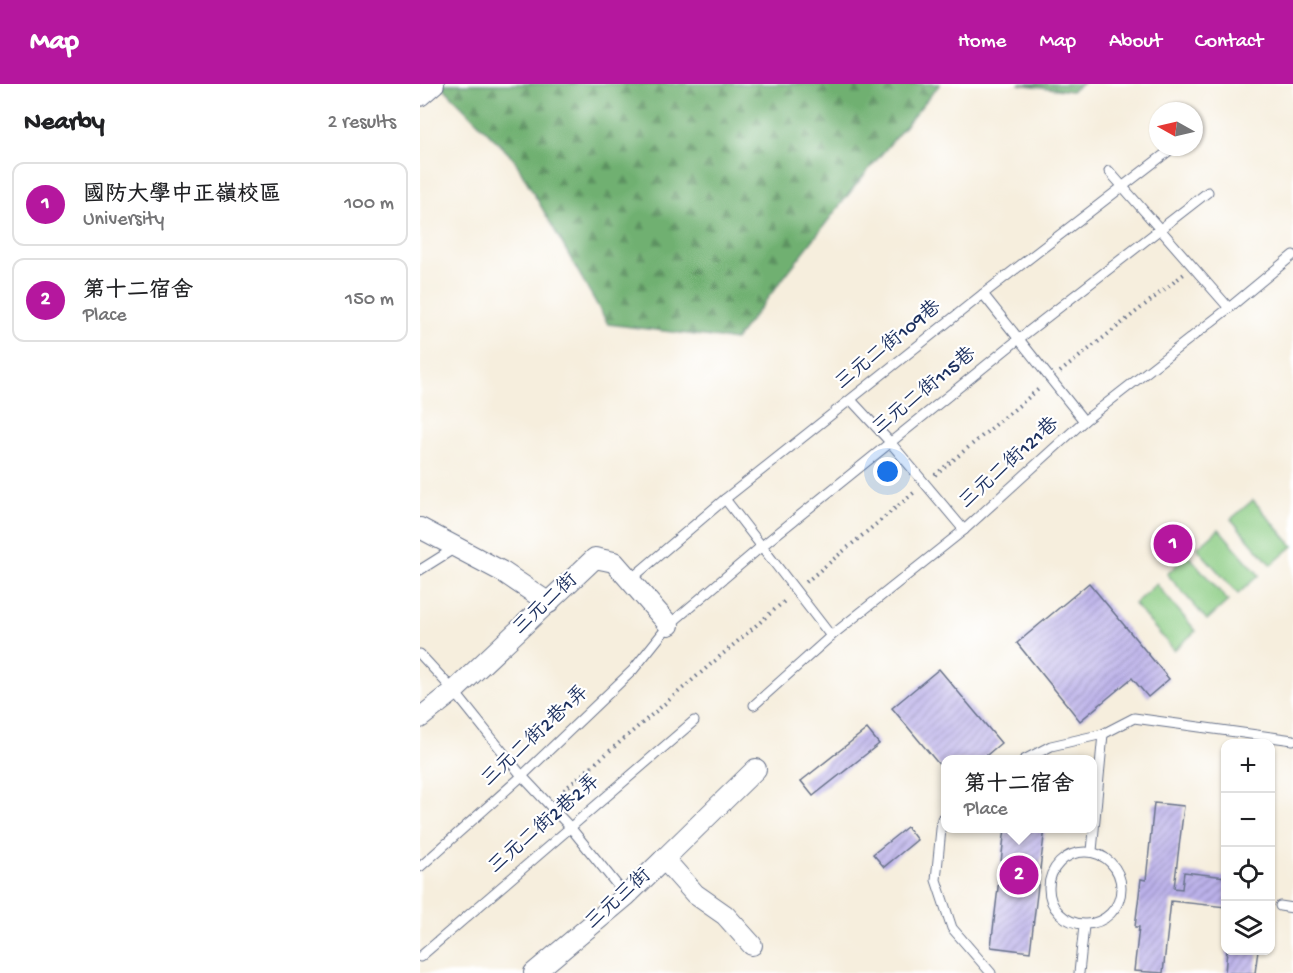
<!DOCTYPE html>
<meta charset="utf-8">
<style>
:root{--surface:#fff;--page:#f2f2f2;--text:#202124;--muted:#757577;--line:#e0e0e0;--accent:#b5179e}
body{margin:0;font-family:"Gochi Hand","LXGW WenKai TC",sans-serif;background:var(--page);color:var(--text)}
.controls{position:absolute;right:18px;bottom:18px;display:grid;overflow:hidden;border-radius:12px;box-shadow:0 2px 4px #0004}
.controls button{width:54px;height:54px;display:grid;place-items:center;padding:0;border:0;border-bottom:2px solid var(--line);background:var(--surface);color:var(--text);font:30px sans-serif}
.compass{position:absolute;left:729px;top:18px;width:54px;height:54px;border-radius:50%;background:var(--surface);box-shadow:0 2px 4px #0004;rotate:278deg}
.you{position:absolute;left:468px;top:388px;width:21px;height:21px;margin:-15px;border:4px solid #fff;border-radius:50%;background:#1a73e8;box-shadow:0 0 0 9px #1a73e833}
.badge{display:grid;place-items:center;width:39px;height:39px;border-radius:50%;background:var(--accent);color:#fff;font-size:20px;font-weight:700}
.pin{position:absolute;translate:-50% -50%;border:3px solid #fff;box-shadow:0 2px 6px #0006}
.popup{position:absolute;left:521px;top:671px;width:156px;height:78px;box-sizing:border-box;display:grid;place-content:center;border-radius:12px;background:var(--surface);filter:drop-shadow(0 2px 4px #0005);font-size:20px;white-space:nowrap;color:var(--muted)}
.popup b{font-size:22px;color:var(--text)}
.popup::after{content:'';position:absolute;left:50%;top:100%;margin-left:-12px;border:12px solid transparent;border-top-color:var(--surface)}
.list{margin:0;padding:0;list-style:none}
h2{display:flex;justify-content:space-between;align-items:center;height:78px;margin:0;padding:0 24px;font-size:26px}
h2 small{font-size:20px;font-weight:400;color:var(--muted)}
.list li{display:grid;grid-template-columns:39px 1fr auto;gap:18px;align-items:center;box-sizing:border-box;height:84px;margin:0 12px 12px;padding:0 12px;border:2px solid var(--line);border-radius:12px}
.list b{display:block;font-size:22px;white-space:nowrap}
.list p{margin:0;font-size:20px;white-space:nowrap;color:var(--muted)}
.list em{font-size:20px;font-style:normal;color:var(--muted)}
.icon{flex:none;width:33px;height:33px;fill:none;stroke:currentColor;stroke-width:2;stroke-linecap:round;stroke-linejoin:round}
.map{position:relative;flex:none;width:873px;height:889px;overflow:hidden}
header{display:flex;align-items:center;gap:36px;box-sizing:border-box;height:84px;padding:0 30px;background:var(--accent);color:#fff}
header strong{font-size:28px}
nav{display:flex;gap:33px;margin-inline-start:auto;font-size:21px}
main{display:flex}
aside{flex:1;background:var(--surface)}
.map>svg:first-child{display:block}
</style>
<header>
<strong>Map</strong>
<nav><a>Home</a><a>Map</a><a>About</a><a>Contact</a></nav>
</header>
<main>
<aside>
<h2>Nearby<small>2 results</small></h2>
<ul class="list">
<li><span class="badge">1</span><div><b>國防大學中正嶺校區</b><p>University</p></div><em>100 m</em></li>
<li><span class="badge">2</span><div><b>第十二宿舍</b><p>Place</p></div><em>150 m</em></li>
</ul>
</aside>
<div class="map">
<svg width="873" height="889" viewBox="0 0 873 889">
<defs>
<pattern id="forest-firs" width="22" height="20" patternUnits="userSpaceOnUse" patternTransform="scale(1.5)"><rect width="22" height="20" fill="#70b071"/><path d="M5 1l3.5 6h-7zM16 11l3.5 6h-7z" fill="#5b9060"/></pattern>
<pattern id="building-hatch" width="6" height="6" patternUnits="userSpaceOnUse" patternTransform="scale(1.5)"><rect width="6" height="6" fill="#bbb1e9"/><path d="M-1 1l2-2M0 6l6-6M5 7l2-2" fill="none" stroke="#9790c0"/></pattern>
</defs>
<rect width="100%" height="100%" fill="#fff"/>
<filter id="ink" filterUnits="userSpaceOnUse"><feTurbulence type="fractalNoise" baseFrequency=".0167" numOctaves="2"/><feDisplacementMap in="SourceGraphic" scale="12" xChannelSelector="R" yChannelSelector="G"/><feConvolveMatrix kernelMatrix="1 2 1 2 8 2 1 2 1" color-interpolation-filters="sRGB"/></filter>
<filter id="wash" filterUnits="userSpaceOnUse"><feTurbulence type="fractalNoise" baseFrequency=".008" numOctaves="4" result="noise"/><feDisplacementMap in="SourceGraphic" scale="24" xChannelSelector="R" yChannelSelector="G"/><feGaussianBlur stdDeviation="1.35" result="paint"/><feColorMatrix in="noise" values="0 0 0 0 0 0 0 0 0 0 0 0 0 0 0 0 0 1.4 0 .05"/><feComposite in="paint" operator="in"/></filter>
<g filter="url(#wash)">
<rect width="100%" height="100%" fill="#f6eedd"/>
<g fill="url(#forest-firs)" stroke="#467068" stroke-width="1.5">
<path d="M20 0H520L435 102 315 256 188 240 94 75Z"/>
<path d="M598 0H662L651 7Z"/>
</g>
<g fill="#8bcc83" stroke="#537e70" stroke-width="1.5">
<path d="M833 416 873 462 851 481 811 435Z"/>
<path d="M799 445 839 491 818 510 777 464Z"/>
<path d="M768 471 808 517 787 536 747 490Z"/>
<path d="M736 500 776 547 754 566 714 520Z"/>
</g>
<g id="blocks">
<g fill="url(#building-hatch)">
<path d="M669 499 749 595 728 613 712 594 660 637 597 559Z"/>
<path d="M519 585 581 659 561 676H526V689L472 624Z"/>
<path d="M447 645 459 660 393 712 381 697Z"/>
<path d="M734 719 764 722 754 804 762 805 764 788 806 793V823L751 817 743 889 714 887 719 843H715L721 795 726 796Z"/>
<path d="M487 743 497 756 464 783 453 770Z"/>
<path d="M585 744H625L610 868 571 863Z"/>
<path d="M807 866H838L835 889H805Z"/>
</g>
</g>
</g>
<g filter="url(#ink)">
<use href="#blocks" fill-opacity="0" stroke="#68728a" stroke-width="1.5"/>
<g fill="none" stroke-linecap="round" stroke-linejoin="round">
<defs>
<g id="service">
<path d="M689 87 809 224"/>
<path d="M563 210 664 337"/>
<path d="M431 316 470 358 544 446"/>
<path d="M305 415 411 552"/>
<path d="M0 486 35 464"/>
<path d="M211 495 305 415 563 210 754 63"/>
<path d="M0 570 34 607 102 692 150 743 206 812"/>
<path d="M334 621 411 552 544 446 664 337 809 224 873 171"/>
<path d="M604 676 631 662 683 650 714 634 873 656"/>
<path d="M526 732 522 735 516 796 532 844 571 889"/>
<path d="M672 767 683 650"/>
<circle cx="665" cy="804" r="36"/>
<path d="M0 783 102 692 213 586 249 541 342 462 600 254 788 108"/>
<path d="M860 822 873 824"/>
<path d="M0 873 274 637"/>
<path d="M659 889 664 842"/>
</g>
<g id="minor">
<path d="M0 12 14 0"/>
<path d="M0 444 83 488 129 519"/>
<path d="M0 634 34 607 175 474 194 478 249 541"/>
<path d="M244 775 336 685"/>
<path d="M114 889 206 812 244 775 275 810 305 831 332 861"/>
</g>
</defs>
<use href="#service" stroke="#68728a" stroke-width="11"/>
<use href="#minor" stroke="#68728a" stroke-width="22"/>
<g stroke="#68728a" stroke-width="4" stroke-dasharray="1.5 4.5" stroke-linecap="butt">
<path d="M640 288 764 190"/>
<path d="M515 391 620 304"/>
<path d="M386 498 496 407"/>
<path d="M144 706 367 515"/>
</g>
<use href="#service" stroke="#fff" stroke-width="9"/>
<use href="#minor" stroke="#fff" stroke-width="20"/>
</g>
</g>
<g text-anchor="middle" dominant-baseline="central" stroke-width="4.5" stroke-linejoin="round" paint-order="stroke">
<g font-size="20" fill="#1b2f5e" stroke="#fff">
<text transform="translate(469 262) rotate(-39)">三元二街109巷</text>
<text transform="translate(505 308) rotate(-39)">三元二街115巷</text>
<text transform="translate(590 380) rotate(-42)">三元二街121巷</text>
<text transform="translate(126 521) rotate(-43)">三元二街</text>
<text transform="translate(116 653) rotate(-43)">三元二街2巷1弄</text>
<text transform="translate(125 741) rotate(-41)">三元二街2巷2弄</text>
<text transform="translate(199 816) rotate(-42)">三元三街</text>
</g>
</g>
</svg>
<div class="controls">
<button>+</button>
<button>−</button>
<button><svg class="icon" aria-label="locate" viewBox="0 0 24 24"><circle cx="12" cy="12" r="6"/><path d="M12 2v4M12 18v4M2 12h4M18 12h4"/></svg></button>
<button><svg class="icon" aria-label="layers" viewBox="0 0 24 24"><path d="M12 4l9 5-9 5-9-5zM3 14l9 5 9-5"/></svg></button>
</div>
<svg class="compass" viewBox="-18 -18 36 36"><path d="M0-13l5 13h-10z" fill="#e53935"/><path d="M0 13l5-13h-10z" fill="#757577"/></svg>
<div class="you"></div>
<div class="pin badge" style="left:753px;top:460px">1</div>
<div class="pin badge" style="left:599px;top:791px">2</div>
<div class="popup"><b>第十二宿舍</b>Place</div>
</div>
</main>
